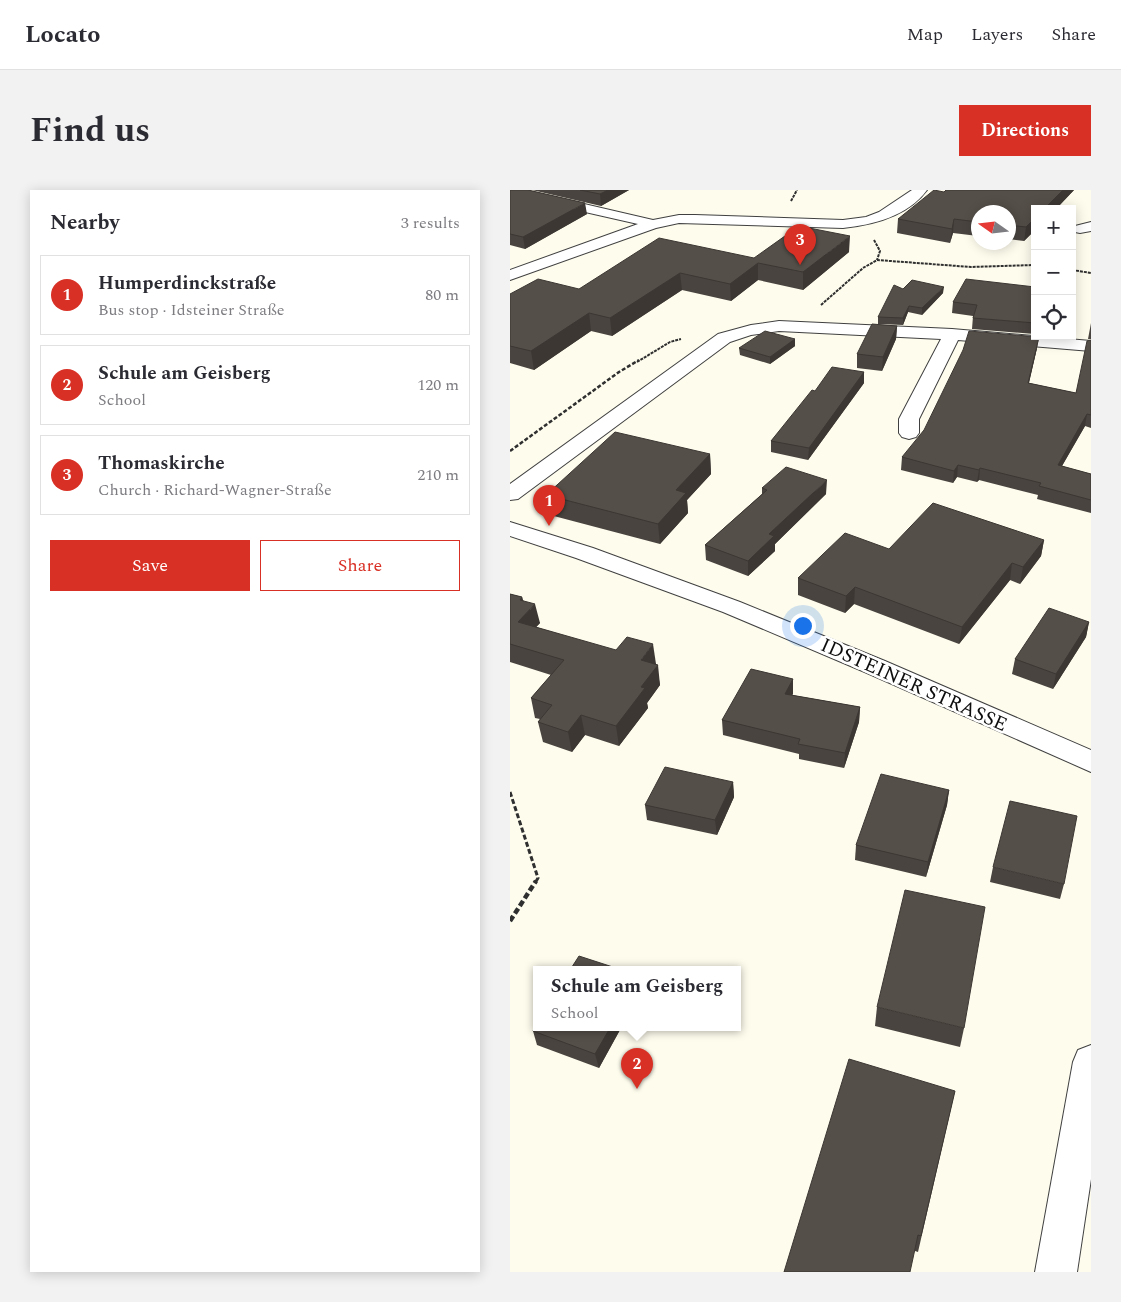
<!DOCTYPE html>
<meta charset="utf-8">
<style>
:root{--surface:#fff;--page:#f2f2f3;--text:#2b2b33;--muted:#7c7c81;--line:#e1e1e2;--accent:#d93025}
body{margin:0;font-family:Spectral,serif;background:var(--page);color:var(--text)}
.controls{position:absolute;right:15px;top:15px;display:grid;overflow:hidden;border-radius:0px;box-shadow:0 2px 12px #0003}
.controls button{width:45px;height:45px;display:grid;place-items:center;padding:0;border:0;border-bottom:1px solid var(--line);background:var(--surface);color:var(--text);font:25px sans-serif}
.compass{position:absolute;left:461px;top:15px;width:45px;height:45px;border-radius:50%;background:var(--surface);box-shadow:0 2px 12px #0003;rotate:284deg}
.you{position:absolute;left:292px;top:435px;width:18px;height:18px;margin:-12px;border:4px solid #fff;border-radius:50%;background:#1a73e8;box-shadow:0 0 0 8px #1a73e833}
.badge{display:grid;place-items:center;width:32px;height:32px;border-radius:50%;background:var(--accent);color:#fff;font-size:16px;font-weight:700}
.pin{position:absolute;translate:-50% -41px;filter:drop-shadow(0 1px 2px #0008)}
.pin::after{content:'';position:absolute;top:26px;width:18px;height:15px;background:inherit;clip-path:polygon(0 0,100% 0,50% 100%)}
.popup{position:absolute;left:23px;top:776px;width:208px;height:65px;box-sizing:border-box;display:grid;place-content:center;border-radius:0px;background:var(--surface);filter:drop-shadow(0 1px 4px #0005);font-size:16px;white-space:nowrap;color:var(--muted)}
.popup b{font-size:19px;color:var(--text)}
.popup::after{content:'';position:absolute;left:50%;top:100%;margin-left:-10px;border:10px solid transparent;border-top-color:var(--surface)}
.list{margin:0;padding:0;list-style:none}
h2{display:flex;justify-content:space-between;align-items:center;height:65px;margin:0;padding:0 20px;font-size:21px}
h2 small{font-size:16px;font-weight:400;color:var(--muted)}
.list li{display:grid;grid-template-columns:32px 1fr auto;gap:15px;align-items:center;box-sizing:border-box;height:80px;margin:0 10px 10px;padding:0 10px;border:1px solid var(--line);border-radius:0px}
.list b{display:block;font-size:19px;white-space:nowrap}
.list p{margin:0;font-size:16px;white-space:nowrap;color:var(--muted)}
.list em{font-size:16px;font-style:normal;color:var(--muted)}
.actions{display:flex;gap:10px;padding:15px 20px}
.actions a{flex:1;padding:11px 0;border:1px solid var(--accent);border-radius:0px;text-align:center;font-size:18px;color:var(--accent)}
.actions .main{background:var(--accent);color:#fff}
.icon{flex:none;width:28px;height:28px;fill:none;stroke:currentColor;stroke-width:2;stroke-linecap:round;stroke-linejoin:round}
.map{position:relative;flex:none;width:581px;height:1082px;overflow:hidden;border-radius:0px}
header{display:flex;align-items:center;gap:30px;box-sizing:border-box;height:70px;padding:0 25px;background:var(--surface);border-bottom:1px solid var(--line)}
header strong{font-size:24px}
nav{display:flex;gap:28px;margin-inline-start:auto;font-size:18px}
.intro{display:flex;align-items:center;justify-content:space-between;box-sizing:border-box;height:120px;padding:0 30px}
h1{margin:0;font-size:35px}
.button{padding:12px 22px;border-radius:0px;background:var(--accent);color:#fff;font-size:18px;font-weight:700}
main{display:flex;gap:30px;padding:0 30px}
aside{flex:1;background:var(--surface);border-radius:0px;box-shadow:0 2px 12px #0003}
.map>svg:first-child{display:block}
</style>
<header>
<strong>Locato</strong>
<nav><a>Map</a><a>Layers</a><a>Share</a></nav>
</header>
<div class="intro"><h1>Find us</h1><a class="button">Directions</a></div>
<main>
<aside>
<h2>Nearby<small>3 results</small></h2>
<ul class="list">
<li><span class="badge">1</span><div><b>Humperdinckstraße</b><p>Bus stop · Idsteiner Straße</p></div><em>80 m</em></li>
<li><span class="badge">2</span><div><b>Schule am Geisberg</b><p>School</p></div><em>120 m</em></li>
<li><span class="badge">3</span><div><b>Thomaskirche</b><p>Church · Richard-Wagner-Straße</p></div><em>210 m</em></li>
</ul>
<div class="actions"><a class="main">Save</a><a>Share</a></div>
</aside>
<div class="map">
<svg width="581" height="1082" viewBox="0 0 581 1082">
<rect width="100%" height="100%" fill="#fefced"/>
<g fill="none" stroke-linecap="round" stroke-linejoin="round">
<defs>
<g id="minor">
<path d="M0 0H14L143 30 169 25H185L333 30 356 27 369 22 402 0H417C398 26 363 35 333 38L169 33 146 38 0 90V80L128 34 0 5Z"/>
<path d="M581 32V41L570 43 565 42 563 39 565 36Z"/>
<path d="M269 131 442 139 581 151V161L448 150 409 229V243L406 247 399 249 392 247 389 243V229L431 149 269 141 241 145 220 152 8 309 0 310V294L208 144 241 135Z"/>
<path d="M581 855V989L567 1082H525L563 872 568 860Z"/>
</g>
<path id="tertiary" d="M0 332 83 358 230 412 375 471 581 560V582L357 483 213 422 66 368 0 346Z"/>
</defs>
<use href="#minor" stroke="#404040" stroke-width="2"/>
<use href="#tertiary" stroke="#404040" stroke-width="2"/>
<g stroke="#2f2f2f" stroke-width="2" stroke-dasharray="3 1" stroke-linecap="butt">
<path d="M281 11 287 0"/>
<path d="M364 50 370 61 367 70"/>
<path d="M562 80 581 83"/>
<path d="M311 115 353 78 367 70 461 77 525 75"/>
<path d="M127 172 160 152 171 149"/>
</g>
<path stroke="#2f2f2f" stroke-width="2.5" stroke-dasharray="4 2" stroke-linecap="butt" d="M0 261 109 182 129 170"/>
<path stroke="#2f2f2f" stroke-width="3" stroke-dasharray="5 2.5" stroke-linecap="butt" d="M0 602 28 688 25 693"/>
<path stroke="#2f2f2f" stroke-width="4.5" stroke-dasharray="6 3" stroke-linecap="butt" d="M0 731 26 691"/>
<use href="#minor" fill="#fff" fill-rule="evenodd"/>
<use href="#tertiary" fill="#fff" fill-rule="evenodd"/>
</g>
<g fill="#49443f">
<path d="M0 0 77 24 15 59 0 55Z"/>
<path d="M22 0H119L91 16Z"/>
<path d="M564 0 546 19H525V40L514 51 498 49V22H468V46L443 43 440 53 387 43 388 29 434 2Z"/>
<path d="M339 62 293 100 248 90 221 111 172 100 102 146 81 141 24 180 0 173V104L69 99 244 68Z"/>
<path d="M525 97V144L462 139 463 126 442 123 443 112Z"/>
<path d="M393 99 433 103 412 125 398 122 393 135 368 134V127Z"/>
<path d="M581 133V149H578Z"/>
<path d="M387 136 386 149 372 181 347 178V164Z"/>
<path d="M285 149V156L260 174 230 165 229 158Z"/>
<path d="M581 150V238L575 236 552 276 581 284V323L527 309 528 305 469 290 467 292 447 287 443 293 391 280 392 267 527 158 519 193 566 203Z"/>
<path d="M354 182V193L298 270 261 262V251L305 201Z"/>
<path d="M200 264 201 284 177 310 178 323 150 354 40 325 36 305Z"/>
<path d="M252 298 316 304 265 354V361L238 386 196 370 195 355 252 304Z"/>
<path d="M534 350 531 366 510 394 500 390 449 454 344 414 335 423 288 405V388L379 359Z"/>
<path d="M0 404 12 407 13 410 30 433 26 437 146 474 150 495 137 513 138 518 109 556 75 545 62 562 33 552 28 532 30 529 25 528 21 508 41 485 0 472Z"/>
<path d="M579 432 576 447 543 499 502 484 505 469Z"/>
<path d="M283 489 282 505 350 517 349 532 334 578 289 569V564L213 545 212 530Z"/>
<path d="M223 592 224 607 207 645 137 630 135 615Z"/>
<path d="M439 600 437 615 416 687 345 670 346 655Z"/>
<path d="M483 677 554 694 550 709 480 692Z"/>
<path d="M367 817 454 838 450 857 365 836Z"/>
<path d="M111 838 89 878 27 855 23 841Z"/>
<path d="M445 901 408 1062 405 1061 274 1082Z"/>
</g>
<g fill="#3c3733">
<path d="M98 0H119L91 16 90 4Z"/>
<path d="M553 0H564L546 19H534Z"/>
<path d="M75 13 77 24 15 59 13 47Z"/>
<path d="M525 28V40L514 51 516 37Z"/>
<path d="M444 29 443 43 440 53 442 39Z"/>
<path d="M340 46 339 62 293 100V82Z"/>
<path d="M248 73V90L221 111 220 94Z"/>
<path d="M170 83 172 100 102 146 100 128Z"/>
<path d="M434 97 433 103 412 125V118Z"/>
<path d="M399 116 398 122 393 135V128Z"/>
<path d="M79 123 81 141 24 180 21 161Z"/>
<path d="M387 136 386 149 372 181 373 167Z"/>
<path d="M529 147 527 158 516 205 518 193Z"/>
<path d="M285 149V156L260 174V167Z"/>
<path d="M354 182V193L298 270 299 258Z"/>
<path d="M577 224 575 236 545 288 548 275Z"/>
<path d="M200 264 201 284 177 310 178 323 150 354 148 334 166 300Z"/>
<path d="M448 275 447 287 443 293 444 281Z"/>
<path d="M470 278 469 290 467 292 469 280Z"/>
<path d="M317 290 316 304 265 354V361L238 386V371L259 344Z"/>
<path d="M534 350 531 366 510 394 513 377Z"/>
<path d="M502 373 500 390 449 454 452 437Z"/>
<path d="M345 397 344 414 335 423 336 406Z"/>
<path d="M12 407 16 424 25 414 30 433 13 451 8 432 10 410Z"/>
<path d="M579 432 576 447 543 499 546 484Z"/>
<path d="M143 454 146 474 134 490 131 470Z"/>
<path d="M148 475 150 495 137 513 138 518 109 556 106 536 131 497Z"/>
<path d="M283 489V504L275 519V504Z"/>
<path d="M350 517 349 532 334 578 335 563Z"/>
<path d="M71 525 75 545 62 562 58 542Z"/>
<path d="M223 592 224 607 207 645 205 630Z"/>
<path d="M439 600 437 615 416 687 418 672Z"/>
<path d="M100 838H111L89 878 85 864Z"/>
</g>
<g fill="#554f49" stroke="#3c3733">
<path d="M0 0H18L75 13 13 47 0 44Z"/>
<path d="M70 0H98L90 4Z"/>
<path d="M424 0 434 2 436 0H553L534 19H525V28L516 37 498 35V22H468V32L444 29 442 39 388 29Z"/>
<path d="M289 36 340 46 293 82 248 73 220 94 170 83 100 128 79 123 21 161 0 156V104L28 89 69 99 149 48 244 68Z"/>
<path d="M456 89 525 97V133L463 128 467 115 443 112Z"/>
<path d="M402 90 434 97 412 118 399 116 393 128 368 127 384 95 393 99Z"/>
<path d="M362 134 387 136 373 167 347 164Z"/>
<path d="M255 141 285 149 260 167 229 158Z"/>
<path d="M459 141 529 147 518 193 566 203 577 151 581 150V225L577 224 548 275 581 284V310L529 296 531 293 470 278 469 280 448 275 444 281 392 267 414 240 453 160Z"/>
<path d="M322 177 354 182 299 258 261 251 302 200 305 201Z"/>
<path d="M105 242 200 264 166 300 176 303 148 334 36 305Z"/>
<path d="M276 277 317 290 259 344 264 346 238 371 195 355 257 300 252 298Z"/>
<path d="M423 313 534 350 513 377 502 373 452 437 345 397 336 406 288 388 335 343 379 359Z"/>
<path d="M0 404 12 407 10 410 25 414 8 432 106 460 117 447 143 454 131 470 148 475 131 497 135 498 106 536 71 525 58 542 28 532 42 515 21 508 54 470 0 454Z"/>
<path d="M539 418 579 432 546 484 505 469Z"/>
<path d="M241 479 283 489 275 504 350 517 335 563 288 554 290 549 212 530Z"/>
<path d="M155 577 223 592 205 630 135 615Z"/>
<path d="M371 584 439 600 418 672 346 655Z"/>
<path d="M500 611 567 626 554 694 483 677Z"/>
<path d="M395 700 475 717 454 838 367 817Z"/>
<path d="M69 766 112 780H60Z"/>
<path d="M27 834V838H100L85 864 23 841Z"/>
<path d="M339 869 445 901 411 1046 408 1045 400 1082H274Z"/>
</g>
<g text-anchor="middle" dominant-baseline="central" stroke-width="5" stroke-linejoin="round" paint-order="stroke">
<g font-size="20" fill="#0d0d0d" stroke="#fff">
<text transform="translate(404 495) rotate(24)">IDSTEINER STRASSE</text>
</g>
</g>
</svg>
<div class="controls">
<button>+</button>
<button>−</button>
<button><svg class="icon" aria-label="locate" viewBox="0 0 24 24"><circle cx="12" cy="12" r="6"/><path d="M12 2v4M12 18v4M2 12h4M18 12h4"/></svg></button>
</div>
<svg class="compass" viewBox="-18 -18 36 36"><path d="M0-13l5 13h-10z" fill="#e53935"/><path d="M0 13l5-13h-10z" fill="#7c7c81"/></svg>
<div class="you"></div>
<div class="pin badge" style="left:39px;top:336px">1</div>
<div class="pin badge" style="left:127px;top:899px">2</div>
<div class="popup"><b>Schule am Geisberg</b>School</div>
<div class="pin badge" style="left:290px;top:75px">3</div>
</div>
</main>
